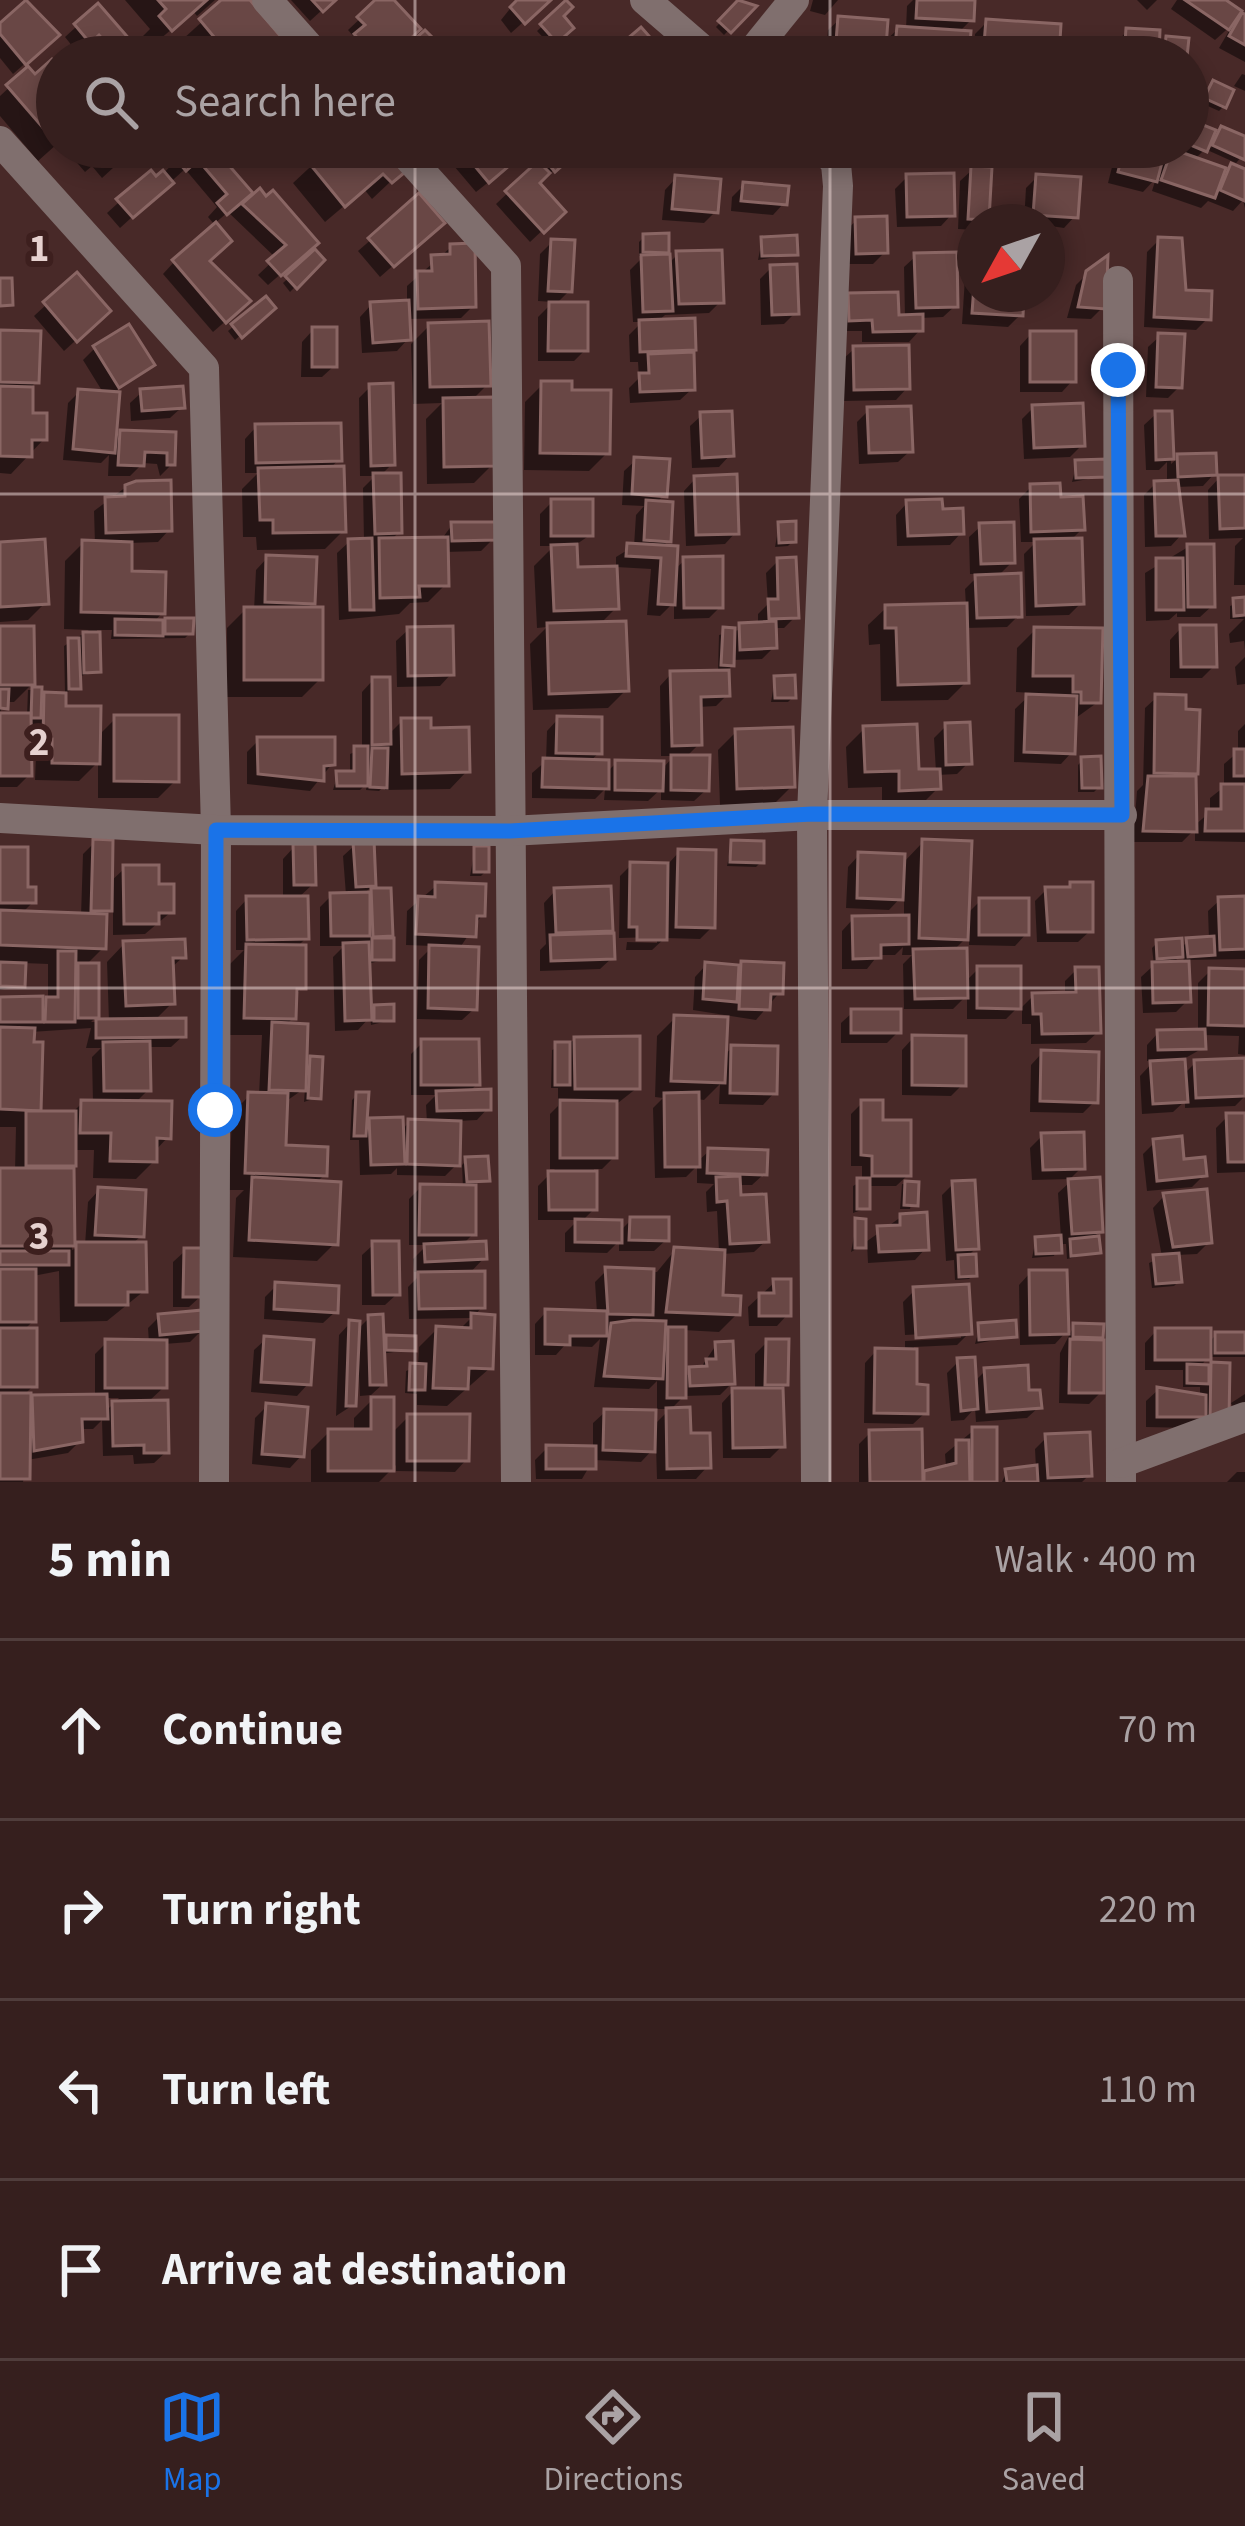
<!DOCTYPE html>
<meta charset="utf-8">
<style>
:root{--surface:#361f1e;--page:#412c2b;--text:#f1f3f6;--muted:#aaa2a4;--line:#503d3c;--accent:#1a73e8}
body{margin:0;font-family:"Source Sans 3",sans-serif;background:var(--page);color:var(--text)}
.compass{position:absolute;left:957px;top:204px;width:108px;height:108px;border-radius:50%;background:var(--surface);box-shadow:0 6px 18px #0003;rotate:230deg}
.stop{position:absolute;width:36px;height:36px;margin:-27px;border:9px solid #1a73e8;border-radius:50%;background:#fff}
.stop.end{background:#1a73e8;border-color:#fff;box-shadow:0 3px 12px #0008}
.list{margin:0;padding:0;list-style:none}
h2{display:flex;justify-content:space-between;align-items:center;height:156px;margin:0;padding:0 48px;font-size:51px}
h2 small{font-size:39px;font-weight:400;color:var(--muted)}
.list li{display:grid;grid-template-columns:78px 1fr auto;gap:36px;align-items:center;box-sizing:border-box;height:180px;padding:0 48px;border-top:3px solid var(--line)}
.list b{display:block;font-size:45px;white-space:nowrap}
.list em{font-size:39px;font-style:normal;color:var(--muted)}
.icon{flex:none;width:66px;height:66px;fill:none;stroke:currentColor;stroke-width:2;stroke-linecap:round;stroke-linejoin:round}
.map{position:relative;flex:none;width:1245px;height:1482px;overflow:hidden}
.search{position:absolute;background:var(--surface);box-shadow:0 6px 18px #0003;left:36px;right:36px;top:36px;height:132px;display:flex;align-items:center;gap:30px;box-sizing:border-box;padding:0 42px;border-radius:66px;color:var(--muted);font-size:45px}
.sheet{height:876px;background:var(--surface)}
nav{display:flex;justify-content:space-around;align-items:center;box-sizing:border-box;height:168px;border-top:3px solid var(--line);background:var(--surface);font-size:33px;color:var(--muted)}
nav a{display:grid;justify-items:center;gap:6px}
nav .on{color:var(--accent)}
.map>svg:first-child{display:block}
</style>
<div class="map">
<svg width="1245" height="1482" viewBox="0 0 1245 1482">
<rect width="100%" height="100%" fill="#482928"/>
<g fill="#0007" fill-rule="evenodd">
<path d="M125 0H215L197 16 193 11 152 46 143 36 150 29Z"/>
<path d="M226 0H246L259 57H195L183 39Z"/>
<path d="M291 0H333L310 21Z"/>
<path d="M380 0H390L387 57H353L345 48 355 38 348 30Z"/>
<path d="M517 0H548L511 33 501 20Z"/>
<path d="M742 0 752 6 724 35 716 27Z"/>
<path d="M813 0H838L825 15 810 11Z"/>
<path d="M913 0H972L971 20 958 33 968 34 966 57H885L886 43 872 57 826 53 828 30 840 19 883 43 898 29H906L907 6Z"/>
<path d="M1137 0H1157L1147 10Z"/>
<path d="M1177 0H1222L1245 15V62L1219 48 1233 24 1215 40 1171 9Z"/>
<path d="M566 4 560 16 570 28 551 46 537 31Z"/>
<path d="M98 7 141 57H98L86 44 71 57 77 52 65 37Z"/>
<path d="M987 22 1056 57H974L975 34Z"/>
<path d="M0 27 45 46 13 74 0 58Z"/>
<path d="M1127 31 1156 50 1168 39 1184 57H1115L1116 43Z"/>
<path d="M57 68V144L38 161 0 116V96L28 70 35 79Z"/>
<path d="M1242 74 1245 75V91L1234 86Z"/>
<path d="M1213 83 1224 106 1219 111 1201 103Z"/>
<path d="M1188 122 1211 148 1217 134 1245 140V152L1233 167 1245 172V208L1243 200 1233 211 1208 201 1201 208 1152 191 1156 178 1143 192 1108 183 1117 147H1188ZM1162 149 1172 153 1157 168ZM1205 149 1236 163 1218 180 1194 160Z"/>
<path d="M69 147H136L102 178 92 166 85 172 66 150Z"/>
<path d="M189 147H209L253 199 266 200 304 254 268 285 258 275 276 258 228 212 214 224 208 217 217 207 185 169 120 228 107 213 150 174 156 181Z"/>
<path d="M315 147H389L406 167 372 199 364 189 325 222 293 183 322 156Z"/>
<path d="M475 147H533L476 192 454 166Z"/>
<path d="M545 147H579L537 185 562 212 530 242 496 204 532 170 527 164Z"/>
<path d="M723 147H793L781 166 719 162Z"/>
<path d="M868 147H913L906 154 868 155Z"/>
<path d="M964 147H1079L1054 163 964 161Z"/>
<path d="M972 170 986 219 975 222V230L958 229 960 181Z"/>
<path d="M907 177 952 214 941 226 897 227 895 189Z"/>
<path d="M1037 177 1075 216 1064 228 1024 222 1026 188Z"/>
<path d="M676 178 715 212 704 223 662 220 665 190Z"/>
<path d="M744 185 784 203 773 215 731 211 732 197Z"/>
<path d="M419 198 429 234 380 277 358 251Z"/>
<path d="M857 220 885 252 873 264H846L845 231Z"/>
<path d="M644 237 666 251 660 257 668 264 678 254 721 301 709 313 665 315 657 322 692 321V389L680 400 630 403 629 388 639 378 638 362H630L629 335 642 322H633L630 270 644 256H639V242Z"/>
<path d="M762 240 795 254 758 260Z"/>
<path d="M1159 240 1183 293 1208 318 1196 330 1144 327 1147 252Z"/>
<path d="M552 242 569 291 555 305 585 350 574 361H538V317L553 302 538 301 540 254Z"/>
<path d="M451 247 473 306 461 318 407 319 408 339 397 351 362 353 360 317 371 305 407 303V286Z"/>
<path d="M315 253 321 260 290 292 283 283Z"/>
<path d="M975 253V294H1021L1020 315 1008 327 962 324 966 262Z"/>
<path d="M916 256 955 306 943 317 920 318V330L909 342H862V331H838L849 296 905 318 904 267Z"/>
<path d="M174 262 236 312 213 332 163 274Z"/>
<path d="M771 268 796 312 784 324 761 325 760 279Z"/>
<path d="M1088 273 1103 307 1091 319 1067 318 1076 285Z"/>
<path d="M77 276 96 322 64 351 34 316Z"/>
<path d="M265 300 272 308 235 340 228 331Z"/>
<path d="M429 326 488 384 472 400 492 465 474 483 427 484 426 419 442 403 413 404 411 344Z"/>
<path d="M313 330 334 366 322 377H301L302 342Z"/>
<path d="M0 333 36 382 30 388V416L44 439 11 474 0 473Z"/>
<path d="M1031 334 1073 380 1062 392H1020V346Z"/>
<path d="M1160 336 1179 387 1168 398 1146 397 1148 347Z"/>
<path d="M95 348 151 365 110 395 113 440 121 433 173 435 172 464 160 476 157 464 143 463 130 476H108L109 455 101 463 63 460 68 403 79 392 104 394 83 360Z"/>
<path d="M854 349 907 388 896 400 844 401 842 360Z"/>
<path d="M543 384 569 393 607 453 589 471 524 470 525 402Z"/>
<path d="M370 387 392 464 380 476 399 532 390 541 441 540 452 525 493 539 481 551 445 552 446 584 428 602 410 603 399 614 339 620 337 553 349 542 364 541 363 488 375 476H360L359 398Z"/>
<path d="M142 392 182 407 170 418 131 421 130 403Z"/>
<path d="M1033 408 1082 445 1070 457 1024 459 1022 419Z"/>
<path d="M869 410 910 451 898 462 859 464 857 422Z"/>
<path d="M1156 414H1169L1171 464 1179 457 1214 474 1203 486 1176 487 1182 534 1171 546 1145 547 1144 495 1155 484H1167V462L1159 470H1146L1144 425Z"/>
<path d="M702 415 730 455 719 467 692 468 690 426Z"/>
<path d="M256 427 338 460 329 470 343 531 325 549 257 550 256 537H243L242 489 258 473H245V439Z"/>
<path d="M636 460 664 495 655 504 668 541 661 548 674 570 685 560 720 607 709 618 674 619V602L660 616 647 615 651 569 616 567V557L634 546 636 515 644 506 622 505 624 471Z"/>
<path d="M1077 463 1104 476 1072 482Z"/>
<path d="M1219 478H1245V585H1234L1235 546 1243 538 1209 539 1208 490Z"/>
<path d="M695 479 736 532 725 544 686 546 684 491Z"/>
<path d="M126 487 169 530 158 542 129 543V574L162 613 154 622 191 621 190 633 185 638 111 639 112 630H97L98 671 77 677 78 687 65 693 64 646 89 630 64 629 65 561 83 543 95 544 94 511Z"/>
<path d="M1031 487 1058 500 1082 529 1070 541 1081 603 1069 615 1026 616 1024 554 1036 542H1021L1019 499Z"/>
<path d="M552 502 590 535 574 546 575 570 616 608 599 625 626 690 608 708 533 710 530 644 547 627 537 628 534 566 554 546H540V514Z"/>
<path d="M907 503 940 512 961 533 950 545 897 546 896 515Z"/>
<path d="M779 525 793 541 788 546 775 547Z"/>
<path d="M981 526 1012 562 997 577 1019 615 1007 627 965 628 966 682 948 700 881 701 880 644 869 645 868 625 886 608 966 606 965 589 980 574H970L969 537Z"/>
<path d="M0 545 46 602 28 620 0 622Z"/>
<path d="M1188 547 1212 606 1200 617H1177V613L1169 620 1146 621 1145 573Z"/>
<path d="M267 558 312 603 306 610 320 679 302 697H227V628L245 610H254L256 570Z"/>
<path d="M778 561 796 616 784 628H773L774 647 762 659 731 660 727 695 716 706 698 707 699 744 685 758 706 790 694 801 661 800V789L648 801 604 800 605 789 595 799 532 798V773L546 761 547 731 558 719 599 753 589 762 606 773 616 763 661 770 674 756H661L660 686 671 674 718 673 719 635 758 625V614L768 604 766 573Z"/>
<path d="M1245 600V650L1244 641 1230 643 1229 634 1244 619H1230V606Z"/>
<path d="M1181 628 1214 666 1202 678H1170V640Z"/>
<path d="M0 629 32 684 14 702H5L0 712Z"/>
<path d="M408 630 451 674 440 686 397 687 396 641Z"/>
<path d="M1035 630 1098 702 1073 720 1072 752 1061 764 1014 762 1015 709 1032 693 1016 692 1017 648Z"/>
<path d="M1245 657V684L1237 685 1235 667Z"/>
<path d="M775 679 793 697 788 702H771Z"/>
<path d="M373 680 388 735 402 721 428 732 467 771 450 789 385 790V785L379 791 366 790 367 783 360 790H333L338 774H350V754L362 749V692Z"/>
<path d="M28 690H39L38 702 45 695 98 736 116 718 176 780 158 798H98V762L79 781 35 780 36 756 28 755 29 775 17 787H0V716H27Z"/>
<path d="M1157 697 1195 773 1188 779 1194 826 1210 812V798L1224 787V764L1238 752V731L1245 724V842L1195 841V829L1182 842H1133L1137 791 1143 785 1145 708Z"/>
<path d="M946 726 969 762 957 774 937 775 938 788 920 806 882 808V787L848 788 846 747 864 729 916 772H936L934 738Z"/>
<path d="M736 732 792 786 774 804 720 805 718 750Z"/>
<path d="M259 740 332 764 310 791 247 784V752Z"/>
<path d="M1083 760 1099 787 1094 792H1078V765Z"/>
<path d="M95 842 109 883 125 868 156 887 171 912 145 934 113 935V906L104 915 103 948 85 966 96 1017 91 1022H109L107 962 124 944 183 957 170 969 172 1003 153 1022 183 1036 171 1047H147L148 1090 134 1104 168 1137 154 1152V1161L136 1179 93 1178 94 1150H73L72 1250 85 1245 88 1202 99 1190 141 1236 131 1245 144 1291 107 1321 60 1322 59 1271 33 1276V1321L23 1331 34 1385 23 1396 28 1404 33 1398 95 1397V1354L107 1342 149 1343 148 1328 160 1316 202 1330 190 1342 164 1344V1387L147 1403 166 1452 154 1463 134 1464 133 1455 103 1456 102 1420 93 1429H80V1441L68 1453 27 1460 23 1482H0V1171H15L16 1127H0V1000L40 1007 48 999V964L23 963 22 985 0 990V850L33 902 21 914 81 916 83 854ZM91 1028 86 1048H101L92 1057 93 1103H82L71 1114H33L38 1109 31 1032ZM104 1398H119L105 1412Z"/>
<path d="M923 842 966 915 980 901 1026 934 1015 946 969 945V935L953 951 964 983 978 969 1018 1007 1006 1019H967V995L953 1009H904L903 964 912 955H902L903 947 895 955H878L867 969H842V931L853 919 904 918V894L889 910 846 908 848 867 859 855 902 864Z"/>
<path d="M732 843 761 862 756 867 727 866Z"/>
<path d="M355 845 373 885 365 893 389 891 390 935 383 941 391 958 367 964 369 1014 375 1008 391 1020 371 1025 370 1017 358 1030 335 1031 333 957 344 946H320V907L331 896 346 895 343 856Z"/>
<path d="M294 847 313 884 297 899 306 938 296 948 303 987 294 996 293 1018 285 1026 304 1067 311 1059 318 1097 304 1102 305 1088 285 1102 283 1148 324 1175 315 1184 335 1243 317 1261 233 1257 236 1198 244 1190H229L232 1113 250 1095H259L262 1035H228L229 965 244 950H236V911L247 899H283V859Z"/>
<path d="M475 849 486 871 481 876H470Z"/>
<path d="M679 852 712 927 700 939 665 938 652 950H626L627 942 657 943V937L619 938 620 876 631 865 668 864Z"/>
<path d="M437 885 482 915 459 949 474 1009 462 1020 417 1019 419 960 433 946 406 945 407 911Z"/>
<path d="M608 889 612 958 600 969 540 971V950L546 944 544 903 555 891Z"/>
<path d="M1046 890 1090 931 1078 942H1037L1035 901Z"/>
<path d="M1245 899V959L1186 960 1188 1000 1176 1012 1143 1013 1141 977 1154 965 1152 948 1157 943 1180 949 1188 941 1209 940 1208 911 1220 900ZM1183 953 1184 964 1171 965Z"/>
<path d="M706 965 781 966 780 992 756 1020 693 1010 695 977Z"/>
<path d="M1076 970 1098 1032 1086 1043 1031 1044V1024H1022V1007L1033 996 1065 995V981Z"/>
<path d="M1210 971 1245 972V1055L1238 1054 1239 1036 1202 1035 1203 1048 1182 1060 1183 1075 1195 1063 1245 1061V1096L1235 1106 1185 1108V1101L1173 1112 1142 1114 1140 1076 1155 1060 1147 1061V1045L1158 1033 1198 1032V983Z"/>
<path d="M853 1012 898 1032 887 1043H841V1023Z"/>
<path d="M675 1018 723 1056 732 1048 774 1093 763 1105 719 1104 720 1084 704 1100 696 1099 697 1162 709 1151 764 1174 752 1185H738V1198L766 1241 754 1252 722 1254 720 1298 737 1314 719 1332 683 1330V1377L700 1369 716 1345 732 1383 720 1395 684 1396 669 1411 707 1467 696 1479H657L656 1446 641 1462 593 1460 582 1479H536L535 1460 547 1448 593 1449V1423L605 1412 653 1426 670 1409H657V1381L649 1389 594 1387 600 1339 592 1347 564 1346 556 1355H535V1324L546 1312 597 1313 595 1282 607 1270 657 1272 675 1250 719 1252 717 1211 707 1212 706 1192 714 1184 697 1183V1166L686 1177 655 1178 653 1108 663 1098 655 1097 657 1036Z"/>
<path d="M913 1038 963 1084 951 1096 902 1095V1050Z"/>
<path d="M575 1040 637 1088 614 1106V1157L602 1169H594V1209L581 1222 619 1232 631 1220 666 1240 654 1251H619V1241L607 1253 565 1252V1233L578 1220H538V1186L555 1169H550V1114L558 1106V1088H551L552 1050Z"/>
<path d="M423 1042 477 1084 468 1093 488 1108 477 1120 458 1121 457 1164 445 1176 397 1175V1168L391 1174 360 1175 359 1140H350L352 1100 357 1095 364 1127 370 1121 401 1131 409 1122 427 1123 426 1105 436 1095H411V1054Z"/>
<path d="M1042 1053 1095 1101 1083 1113 1030 1112 1031 1065Z"/>
<path d="M862 1103 908 1175 896 1186H867V1208L853 1213V1186L862 1181V1166H851V1114Z"/>
<path d="M1228 1116H1245V1172L1217 1173 1216 1128Z"/>
<path d="M1042 1136 1082 1167 1070 1179 1032 1180 1030 1148Z"/>
<path d="M1155 1142 1181 1162 1204 1175 1192 1187 1147 1191 1143 1154Z"/>
<path d="M467 1160 487 1179 473 1185V1234L461 1246 484 1258 468 1275 482 1307 473 1317 490 1368 447 1406 417 1405V1394L405 1393 406 1371 418 1366 419 1347 437 1329 459 1330 471 1318 409 1319 408 1287 423 1272H414L413 1259 427 1245H409V1199L421 1187 463 1188 462 1165Z"/>
<path d="M1070 1182 1100 1231 1091 1240 1098 1252 1067 1259 1066 1244H1058L1054 1256 1032 1258 1036 1239 1061 1238 1058 1193Z"/>
<path d="M902 1184 916 1185 910 1209H900Z"/>
<path d="M953 1184 976 1248 966 1258 974 1274 969 1279 955 1280 954 1260 946 1261 942 1195Z"/>
<path d="M1164 1196 1209 1242 1197 1254 1177 1255 1179 1281 1174 1286 1152 1288 1149 1263 1162 1257 1153 1208Z"/>
<path d="M901 1217 926 1248 915 1260 868 1263 867 1243 851 1252 857 1221 863 1244Z"/>
<path d="M374 1244 397 1294 385 1305H362V1255Z"/>
<path d="M185 1251 201 1296 189 1307H173V1262Z"/>
<path d="M1030 1273 1066 1332 1055 1344 1020 1345 1019 1285Z"/>
<path d="M775 1282 788 1314 777 1326H749L748 1307Z"/>
<path d="M277 1285 335 1312 323 1323 264 1319 265 1297Z"/>
<path d="M915 1290 969 1333 957 1345 914 1347 913 1387 925 1413 913 1424 864 1423 865 1363 876 1351 905 1352V1341L961 1338V1332L905 1335 903 1302Z"/>
<path d="M369 1318 381 1344 387 1338 413 1349 381 1354 383 1384 371 1395 360 1396 359 1376H355L353 1405 336 1416 339 1335 350 1323 356 1331Z"/>
<path d="M980 1326 1014 1336 975 1344Z"/>
<path d="M1074 1326 1100 1337 1095 1342 1101 1392 1089 1404 1059 1403 1060 1353Z"/>
<path d="M1156 1331 1208 1343 1216 1335H1245V1357H1208L1200 1367 1212 1366 1226 1419 1191 1428 1146 1427V1401L1158 1390 1200 1397V1387H1183V1370H1145V1343Z"/>
<path d="M266 1339 308 1384 297 1396 251 1392 254 1350Z"/>
<path d="M767 1342 785 1383 780 1388 782 1446 770 1458H723L722 1403 733 1391H755V1354Z"/>
<path d="M959 1361 973 1383 985 1371 1039 1407 1027 1418 976 1422 975 1408 964 1420 951 1421 947 1373Z"/>
<path d="M1245 1394V1412L1237 1415 1231 1403Z"/>
<path d="M372 1400 391 1434 408 1417 466 1460 455 1472 396 1471V1465L379 1482H311V1450L329 1432H354V1418Z"/>
<path d="M267 1406 301 1456 290 1468 252 1464 255 1418Z"/>
<path d="M974 1430 994 1482H859V1444L870 1433 920 1474H934L946 1466 945 1454Z"/>
<path d="M1047 1437 1089 1475 1082 1482H1002L1007 1471 1036 1468 1035 1449Z"/>
<path d="M1237 1472H1245V1482H1227Z"/>
</g>
<g fill="#694745" stroke="#8a6664" stroke-width="3">
<path d="M26 0 60 35 26 65 0 34V23Z"/>
<path d="M158 0H207L172 31 159 16 166 9Z"/>
<path d="M221 0H250L282 38 260 57H222L224 49 199 19Z"/>
<path d="M312 0H336L323 12Z"/>
<path d="M375 0H394L421 29 390 57H374L354 34 365 25 357 17Z"/>
<path d="M517 0H551L525 24 510 7Z"/>
<path d="M566 0 573 7 564 16 574 28 557 43 540 24Z"/>
<path d="M738 0 757 6 731 33 718 21Z"/>
<path d="M917 0H975L974 21 916 18Z"/>
<path d="M1185 0H1226L1242 11 1229 30Z"/>
<path d="M98 3 145 57H119L99 35 90 43 74 24Z"/>
<path d="M1242 13 1245 14V45L1229 36Z"/>
<path d="M838 16 888 20 886 47 836 42Z"/>
<path d="M986 19 1061 24 1059 57H983Z"/>
<path d="M897 26 971 31 969 57 894 56Z"/>
<path d="M641 27 657 45 643 57H618L614 50Z"/>
<path d="M1126 28 1160 30 1159 57H1124Z"/>
<path d="M425 30 437 42 420 57H394Z"/>
<path d="M292 35 311 57H266Z"/>
<path d="M676 36 696 57H654Z"/>
<path d="M1166 36 1189 38 1187 57H1164Z"/>
<path d="M52 59 57 64V144L6 85 28 66 35 74Z"/>
<path d="M1213 80 1234 90 1226 108 1204 98Z"/>
<path d="M1188 119 1216 130 1207 152 1188 144Z"/>
<path d="M1221 126 1245 136V160L1212 145Z"/>
<path d="M96 147H139L121 163 111 151 105 157Z"/>
<path d="M185 147H213L253 193 227 215 217 203 227 194 198 160 186 171 174 157Z"/>
<path d="M328 147H393L410 168 392 183 383 174 345 207 309 163Z"/>
<path d="M470 147H508L516 160 489 183 464 153Z"/>
<path d="M541 147H579L581 149 555 172 537 150Z"/>
<path d="M730 147H796L795 156 729 152Z"/>
<rect x="974" y="147" width="40" height="4"/>
<path d="M1017 147H1069V153Z"/>
<path d="M1124 147H1166L1157 182 1118 172Z"/>
<path d="M1172 149 1226 168 1215 198 1161 180Z"/>
<path d="M538 161 550 173 540 183 566 212 544 233 505 191Z"/>
<path d="M1231 163 1245 169V201L1220 190Z"/>
<path d="M971 166 992 167 989 220 968 219Z"/>
<path d="M151 170 156 176 163 170 174 183 133 218 116 199Z"/>
<path d="M954 173 955 216 907 217 906 174Z"/>
<path d="M1036 174 1081 177 1078 218 1033 215Z"/>
<path d="M675 175 721 179 718 213 672 209Z"/>
<path d="M743 182 789 186 787 205 741 201Z"/>
<path d="M260 188 266 196 273 190 319 243 281 276 267 261 286 245 242 204Z"/>
<path d="M419 193 445 223 394 267 368 238Z"/>
<path d="M887 216 888 253 856 254 855 217Z"/>
<path d="M216 222 232 241 210 261 251 301 226 323 172 260Z"/>
<path d="M669 233V253L643 252V234Z"/>
<path d="M797 235 798 255 762 256 761 237Z"/>
<path d="M1158 237 1182 238 1186 290 1212 291 1211 320 1154 317Z"/>
<path d="M551 239 575 240 572 292 548 291Z"/>
<path d="M1047 242 1060 243 1058 275H1047Z"/>
<path d="M475 243 476 307 418 309 417 271H432L431 255 450 254V244Z"/>
<path d="M315 249 325 260 297 289 285 276Z"/>
<path d="M722 250 724 303 679 304 676 251Z"/>
<path d="M957 252 958 307 916 308 914 253Z"/>
<path d="M670 254 673 311 643 312 641 255Z"/>
<path d="M1108 255 1106 309 1078 307 1086 271Z"/>
<path d="M797 264 799 314 772 315 770 265Z"/>
<path d="M975 271V294H1024L1023 316 972 313Z"/>
<path d="M77 272 111 311 77 342 43 302Z"/>
<path d="M0 278H12L13 305 0 306Z"/>
<path d="M898 292 899 315 923 314V331L873 332 872 320 849 321 848 293Z"/>
<path d="M266 296 276 308 242 338 231 324Z"/>
<path d="M409 300 411 340 373 343 370 302Z"/>
<path d="M549 302H588V351H548Z"/>
<path d="M695 318 696 350 640 352 639 320Z"/>
<path d="M489 321 491 386 430 387 428 323Z"/>
<path d="M129 324 155 365 119 388 93 346Z"/>
<rect x="312" y="327" width="25" height="40"/>
<path d="M0 330 41 331 39 383 0 382Z"/>
<rect x="1030" y="331" width="46" height="51"/>
<path d="M1158 333 1185 334 1182 388 1156 387Z"/>
<path d="M909 345 910 389 854 390 853 346Z"/>
<path d="M694 352 695 390 640 392 639 373H649L648 354Z"/>
<path d="M541 381H572V390H611L610 454 540 453Z"/>
<path d="M393 383 395 465 371 466 369 384Z"/>
<path d="M0 386 33 387V413H47V440H32V457L0 456Z"/>
<path d="M183 386 185 408 142 411 140 389Z"/>
<path d="M78 389 120 392 115 453 73 449Z"/>
<path d="M494 397 495 466 444 467 443 398Z"/>
<path d="M1083 403 1085 446 1034 448 1032 405Z"/>
<path d="M911 406 913 452 869 453 867 407Z"/>
<path d="M732 411 734 456 702 458 700 412Z"/>
<path d="M1155 411H1172L1174 459 1156 460Z"/>
<path d="M341 423 342 461 256 463 255 424Z"/>
<path d="M120 430 176 432 175 465H167V453L145 452 144 466 118 465Z"/>
<path d="M1216 453 1217 475 1178 477 1177 454Z"/>
<path d="M634 457 670 459 667 497 632 494Z"/>
<path d="M1107 459V477L1076 478 1075 460Z"/>
<path d="M344 466 346 532 273 533V520H260L258 468Z"/>
<path d="M373 473H401L402 533 375 534Z"/>
<path d="M737 474 739 534 696 535 694 476Z"/>
<path d="M1218 475H1245V528L1220 529Z"/>
<path d="M171 480 172 531 106 533 105 497 125 496V485L136 481Z"/>
<path d="M1178 480 1185 536H1156L1154 481Z"/>
<path d="M1060 483 1061 497 1083 496 1085 530 1031 532 1030 484Z"/>
<rect x="551" y="499" width="42" height="37"/>
<path d="M942 499 943 509 963 508 964 534 908 536 906 500Z"/>
<path d="M646 500 673 502 671 542 644 540Z"/>
<path d="M796 521V542L779 543 778 522Z"/>
<path d="M451 522H496V540L452 541Z"/>
<path d="M1014 522 1015 563 981 564 979 523Z"/>
<path d="M448 537 449 586H419L420 597 380 598 379 538Z"/>
<path d="M372 538 374 610H350L348 539Z"/>
<path d="M1082 538 1084 604 1036 606 1034 539Z"/>
<path d="M45 539 49 604 0 607V542Z"/>
<path d="M82 540 132 542V571L166 572 165 614 81 612Z"/>
<path d="M627 543 678 546 675 605 658 604 661 558 626 556Z"/>
<path d="M577 544 578 567 617 566 619 609 554 611 551 545Z"/>
<path d="M1187 544H1214L1215 607H1188Z"/>
<path d="M266 555 317 557 315 604 265 602Z"/>
<path d="M723 556V608H684L683 557Z"/>
<path d="M796 557 799 618 769 619 768 599H778L777 558Z"/>
<path d="M1156 558H1183L1184 610H1156Z"/>
<path d="M1021 573 1022 617 977 618 975 575Z"/>
<path d="M1245 597V615L1234 616 1233 598Z"/>
<path d="M967 603 969 683 898 685 896 628H885V605Z"/>
<rect x="244" y="607" width="79" height="73"/>
<path d="M165 618H194L193 634H165Z"/>
<path d="M115 619 163 620V636L115 635Z"/>
<path d="M626 621 629 691 549 694 547 623Z"/>
<path d="M776 621 777 648 740 650 739 623Z"/>
<path d="M1180 625H1216L1217 667H1181Z"/>
<path d="M0 626H34L35 685H0Z"/>
<path d="M453 626 454 675 408 676 407 627Z"/>
<path d="M723 627 735 628 734 666 721 665Z"/>
<path d="M1034 627 1103 628 1101 703H1081V692H1073V676H1033Z"/>
<path d="M83 632H100L101 672 84 673Z"/>
<path d="M68 638H79L81 689H69Z"/>
<path d="M729 670 730 696 701 697 702 745 672 746 670 671Z"/>
<path d="M795 675 796 698H775L774 676Z"/>
<path d="M372 677H390L391 744 372 745Z"/>
<path d="M32 687H42L41 718H31Z"/>
<path d="M0 689H9L8 709 0 708Z"/>
<path d="M44 692 66 693V706H101L100 764 52 763V739H43Z"/>
<path d="M1026 694 1077 696 1075 754 1024 752Z"/>
<path d="M1155 694 1186 695V709L1200 710 1198 774 1154 773Z"/>
<path d="M0 713H31L32 776H0Z"/>
<path d="M114 715H179V782L114 781Z"/>
<path d="M557 716 602 717V754L556 753Z"/>
<path d="M401 718H431V728L469 727 470 772 402 774Z"/>
<path d="M970 722 972 764 946 765 945 723Z"/>
<path d="M917 724 919 769H940L941 789 899 791V771L865 772 863 726Z"/>
<path d="M793 727 795 787 737 789 735 729Z"/>
<path d="M257 737H335V765L324 766V781L258 774Z"/>
<path d="M354 746H368V786H337L336 771H354Z"/>
<path d="M372 748H388L387 788 370 787Z"/>
<rect x="1234" y="749" width="11" height="27"/>
<path d="M671 755H710L709 791 671 790Z"/>
<path d="M1101 756 1102 788H1082L1081 757Z"/>
<path d="M543 758 609 760V789L542 787Z"/>
<path d="M615 760 664 761 663 791 615 790Z"/>
<path d="M1148 776H1196L1197 832 1143 831Z"/>
<path d="M1221 784H1245V831H1205L1206 809H1221Z"/>
<path d="M93 839 113 840 112 911H91Z"/>
<path d="M922 839 972 841 968 940 919 938Z"/>
<path d="M374 840 376 886 356 887 353 842Z"/>
<path d="M731 840 764 841V863L730 862Z"/>
<path d="M293 844H315L316 885H294Z"/>
<rect x="474" y="846" width="15" height="26"/>
<path d="M0 847H28V887H36V903H0Z"/>
<path d="M678 849 716 850 715 928 676 927Z"/>
<path d="M858 852 905 854 903 900 857 898Z"/>
<path d="M630 862 668 863 667 940H637V927H629Z"/>
<path d="M123 865H159V884H174V913H159V924H124Z"/>
<path d="M435 882 486 884 485 916H477L476 937 416 934 418 896 435 897Z"/>
<path d="M1070 882H1093V932H1048L1045 887H1070Z"/>
<path d="M611 886 613 931 556 933 554 888Z"/>
<path d="M371 888H391L393 936 373 937Z"/>
<path d="M370 892V936H331L330 893Z"/>
<path d="M246 896H308L309 939 247 940Z"/>
<path d="M1245 896V949L1220 950 1218 897Z"/>
<rect x="979" y="898" width="50" height="37"/>
<path d="M0 910 107 914 106 949 0 945Z"/>
<path d="M909 915V944L881 945V958L853 959 852 916Z"/>
<path d="M614 933 615 959 551 961 550 935Z"/>
<path d="M1214 936 1215 955 1188 957 1186 938Z"/>
<rect x="372" y="938" width="22" height="22"/>
<path d="M1182 938 1183 957 1157 959 1156 940Z"/>
<path d="M185 939 186 958H173L175 1004 126 1006 123 941Z"/>
<path d="M369 942 372 1020 345 1021 343 943Z"/>
<path d="M246 944 306 945V989H297L296 1019 244 1018Z"/>
<path d="M429 945 479 947 477 1010 428 1008Z"/>
<path d="M967 948 968 998 915 999 913 949Z"/>
<path d="M58 951H76L75 1022H45L46 997H58Z"/>
<path d="M741 961 784 963 783 994H771L770 1010 739 1009Z"/>
<path d="M1189 961 1191 1002 1153 1003 1152 962Z"/>
<path d="M0 962 26 963 25 987 0 986Z"/>
<path d="M705 962 739 965 737 1002 703 999Z"/>
<rect x="78" y="963" width="21" height="55"/>
<path d="M977 966H1021V1009L977 1008Z"/>
<path d="M1075 967H1099L1101 1033 1042 1034 1041 1014H1033L1032 993 1076 992Z"/>
<path d="M1209 968 1245 969V1026L1208 1025Z"/>
<path d="M43 996V1022H0V997Z"/>
<path d="M394 1004V1021H374V1005Z"/>
<rect x="851" y="1009" width="50" height="24"/>
<path d="M674 1015 728 1017 725 1083 671 1081Z"/>
<path d="M186 1018V1037L96 1038V1019Z"/>
<path d="M272 1022 308 1024 306 1091 269 1090Z"/>
<path d="M0 1027 35 1028 34 1042H43L41 1111 0 1109Z"/>
<path d="M1205 1029 1206 1049 1158 1050 1157 1030Z"/>
<path d="M912 1035 966 1036V1086L912 1085Z"/>
<path d="M640 1036V1089H575L574 1037Z"/>
<path d="M421 1039H479L480 1085H421Z"/>
<path d="M150 1041 151 1091H104L103 1042Z"/>
<rect x="555" y="1042" width="15" height="43"/>
<path d="M731 1045 778 1046 777 1094 730 1093Z"/>
<path d="M1041 1050 1099 1052 1098 1103 1040 1101Z"/>
<path d="M310 1056 323 1057 321 1099 308 1098Z"/>
<path d="M1245 1058V1096L1196 1098 1194 1060Z"/>
<path d="M1185 1059 1188 1102 1153 1104 1150 1061Z"/>
<path d="M491 1089V1110L437 1111 436 1091Z"/>
<path d="M248 1092 288 1093 286 1145 328 1147 327 1176 245 1173Z"/>
<path d="M356 1092H369L366 1136H354Z"/>
<path d="M699 1092 700 1167H665L664 1093Z"/>
<path d="M81 1100 172 1101 171 1139 157 1138V1162L110 1161 111 1133H80Z"/>
<path d="M560 1100 617 1101V1158H560Z"/>
<path d="M861 1100H883V1120H911V1176H872V1156L861 1155Z"/>
<rect x="26" y="1111" width="50" height="55"/>
<path d="M1226 1113H1245V1162H1228Z"/>
<path d="M403 1117 405 1164 371 1165 369 1118Z"/>
<path d="M408 1119 461 1121 460 1166 407 1164Z"/>
<path d="M1084 1132 1085 1169 1043 1170 1041 1133Z"/>
<path d="M1182 1136 1184 1159 1205 1157 1207 1176 1157 1181 1153 1139Z"/>
<path d="M708 1148 768 1150 767 1175 707 1173Z"/>
<path d="M488 1156 490 1181 467 1182 465 1157Z"/>
<path d="M0 1168H74L75 1246H0Z"/>
<path d="M548 1171H597V1210H549Z"/>
<path d="M740 1176 741 1195 766 1194 769 1242 730 1244 727 1201 717 1202 716 1177Z"/>
<path d="M252 1177 341 1182 338 1245 249 1240Z"/>
<path d="M1100 1177 1103 1232 1072 1234 1068 1179Z"/>
<rect x="857" y="1178" width="13" height="31"/>
<path d="M975 1180 979 1249 956 1250 952 1181Z"/>
<path d="M905 1181 919 1182 918 1206 904 1205Z"/>
<path d="M420 1184 476 1185V1235H419Z"/>
<path d="M98 1187 146 1190 144 1237 95 1235Z"/>
<path d="M1207 1189 1212 1243 1173 1247 1163 1193Z"/>
<path d="M927 1212 929 1250 879 1252 877 1226 900 1225V1214Z"/>
<path d="M630 1217H669V1241L629 1240Z"/>
<path d="M855 1218 866 1219V1248H855Z"/>
<path d="M575 1219 622 1220V1243L575 1242Z"/>
<path d="M1061 1235 1062 1253 1036 1254 1035 1237Z"/>
<path d="M1099 1236 1101 1253 1071 1256 1070 1239Z"/>
<path d="M372 1241H399L400 1295H373Z"/>
<path d="M486 1241 487 1259 425 1262 424 1244Z"/>
<path d="M76 1242H146L147 1292H128V1305H76Z"/>
<path d="M674 1247 725 1250 723 1295 741 1296 740 1315 666 1312Z"/>
<path d="M184 1248H204V1297H183Z"/>
<rect x="0" y="1251" width="69" height="14"/>
<path d="M1179 1253 1182 1282 1156 1284 1153 1255Z"/>
<path d="M976 1254 977 1276 959 1277 958 1255Z"/>
<path d="M605 1267 654 1269 653 1315 608 1314Z"/>
<rect x="0" y="1269" width="36" height="53"/>
<path d="M1029 1270H1067L1069 1334 1030 1335Z"/>
<path d="M485 1271V1308L419 1309 418 1272Z"/>
<path d="M773 1279H791V1316H759V1293H774Z"/>
<path d="M275 1282 339 1286 338 1313 274 1309Z"/>
<path d="M969 1284 972 1334 916 1338 913 1287Z"/>
<path d="M545 1309 607 1311V1336H570V1345L545 1344Z"/>
<path d="M203 1310 205 1331 160 1335 158 1314Z"/>
<path d="M471 1313 495 1315 493 1369 469 1368 468 1389 433 1388 436 1326 471 1328Z"/>
<path d="M383 1314 386 1385H370L368 1315Z"/>
<path d="M349 1320 360 1321 356 1406H346Z"/>
<path d="M633 1320 666 1321 663 1379 604 1376 611 1323Z"/>
<path d="M1016 1320 1017 1337 979 1340 978 1323Z"/>
<path d="M1073 1323 1104 1324 1103 1338 1073 1337Z"/>
<path d="M668 1327H686V1398H667Z"/>
<rect x="0" y="1328" width="37" height="59"/>
<rect x="1155" y="1328" width="56" height="32"/>
<rect x="1215" y="1332" width="30" height="21"/>
<path d="M386 1335 416 1336V1351L386 1350Z"/>
<path d="M264 1336 314 1340 311 1385 261 1382Z"/>
<path d="M105 1339 167 1340V1388H105Z"/>
<path d="M766 1339H789L788 1385H765Z"/>
<path d="M1070 1339 1104 1340V1393H1069Z"/>
<path d="M733 1341 735 1384 690 1386 689 1367 707 1366 706 1359H716L715 1342Z"/>
<path d="M875 1348 917 1349V1384L928 1385V1414L874 1413Z"/>
<path d="M975 1357 978 1409 961 1411 957 1358Z"/>
<path d="M1211 1362 1230 1363 1229 1420H1210Z"/>
<path d="M410 1363 426 1364 425 1390H409Z"/>
<path d="M1187 1364 1209 1365V1384L1187 1383Z"/>
<path d="M1028 1365 1029 1390H1040L1042 1408 987 1412 984 1368Z"/>
<path d="M1157 1387 1206 1395V1417H1157Z"/>
<path d="M732 1388H783L785 1447 733 1448Z"/>
<path d="M0 1393H31L30 1479H0Z"/>
<path d="M107 1394 108 1419H82L83 1442 34 1451 32 1395Z"/>
<path d="M371 1397H394V1471H328V1429H371Z"/>
<path d="M168 1400 169 1453H144V1445L113 1446 112 1401Z"/>
<path d="M266 1403 308 1407 304 1457 262 1454Z"/>
<path d="M690 1407 691 1433H710L711 1468 667 1469 666 1408Z"/>
<path d="M604 1409 656 1410 655 1452 603 1450Z"/>
<path d="M407 1414H470L469 1461H407Z"/>
<rect x="972" y="1427" width="25" height="55"/>
<path d="M922 1429 923 1482H870L869 1430Z"/>
<path d="M1090 1432 1092 1476 1048 1478 1045 1434Z"/>
<path d="M956 1440H969L970 1482H924V1471L956 1463Z"/>
<path d="M546 1445 596 1446V1469H546Z"/>
<path d="M1037 1465 1038 1482H1007L1005 1469Z"/>
</g>
<g fill="none" stroke-linecap="round" stroke-linejoin="round">
<g stroke="#806f6e" stroke-width="30">
<path d="M267 0 318 57"/>
<path d="M645 0 711 57"/>
<path d="M748 57 794 0"/>
<path d="M0 141 204 368 216 830 214 1482"/>
<path d="M399 147 506 266 516 1482"/>
<path d="M1118 281 1121 1482"/>
<path d="M0 818 216 830 510 831 812 815H1122"/>
<path d="M1121 1463 1245 1417"/>
<path d="M816 1482 812 815 838 186 836 164 823 147"/>
</g>
</g>
<g fill="none" stroke-linecap="round" stroke-linejoin="round">
<path stroke="#1a73e8" stroke-width="15" d="M215 1110 216 830 510 831 812 814 1122 815 1118 370"/>
</g>
<path fill="none" stroke="#e6d1cf" stroke-width="3" stroke-opacity="0.55" d="M415 0V57M830 0V57M415 147V1482M830 147V1482M0 494H1245M0 988H1245"/>
<g font-size="39" text-anchor="middle" font-weight="bold" fill="#e6d1cf" stroke="#3d1f1e" stroke-width="12" stroke-linejoin="round" paint-order="stroke">
<text x="39" y="261">1</text>
<text x="39" y="755">2</text>
<text x="39" y="1249">3</text>
</g>
</svg>
<svg class="compass" viewBox="-18 -18 36 36"><path d="M0-13l5 13h-10z" fill="#e53935"/><path d="M0 13l5-13h-10z" fill="#aaa2a4"/></svg>
<div class="stop" style="left:215px;top:1110px"></div>
<div class="stop end" style="left:1118px;top:370px"></div>
<div class="search"><svg class="icon" aria-label="search" viewBox="0 0 24 24"><circle cx="10" cy="10" r="6"/><path d="M15 15l6 6"/></svg>Search here</div>
</div>
<section class="sheet">
<h2>5 min<small>Walk · 400 m</small></h2>
<ul class="list">
<li><svg class="icon" aria-label="ahead" viewBox="0 0 24 24"><path d="M12 20V5M6 11l6-6 6 6"/></svg><div><b>Continue</b></div><em>70 m</em></li>
<li><svg class="icon" aria-label="right" viewBox="0 0 24 24"><path d="M7 20v-9h11M14 6l5 5-5 5"/></svg><div><b>Turn right</b></div><em>220 m</em></li>
<li><svg class="icon" aria-label="left" viewBox="0 0 24 24"><path d="M17 20v-9H6M10 6l-5 5 5 5"/></svg><div><b>Turn left</b></div><em>110 m</em></li>
<li><svg class="icon" aria-label="arrive" viewBox="0 0 24 24"><path d="M6 21V4h12l-3 4 3 4H6"/></svg><div><b>Arrive at destination</b></div></li>
</ul>
</section>
<nav>
<a class="on"><svg class="icon" aria-label="map" viewBox="0 0 24 24"><path d="M3 6l6-2 6 2 6-2v14l-6 2-6-2-6 2zM9 4v14M15 6v14"/></svg>Map</a>
<a><svg class="icon" aria-label="directions" viewBox="0 0 24 24"><path d="M12 3l9 9-9 9-9-9zM9 14v-3h6M13 9l2 2-2 2"/></svg>Directions</a>
<a><svg class="icon" aria-label="saved" viewBox="0 0 24 24"><path d="M7 4h10v16l-5-4-5 4z"/></svg>Saved</a>
</nav>
